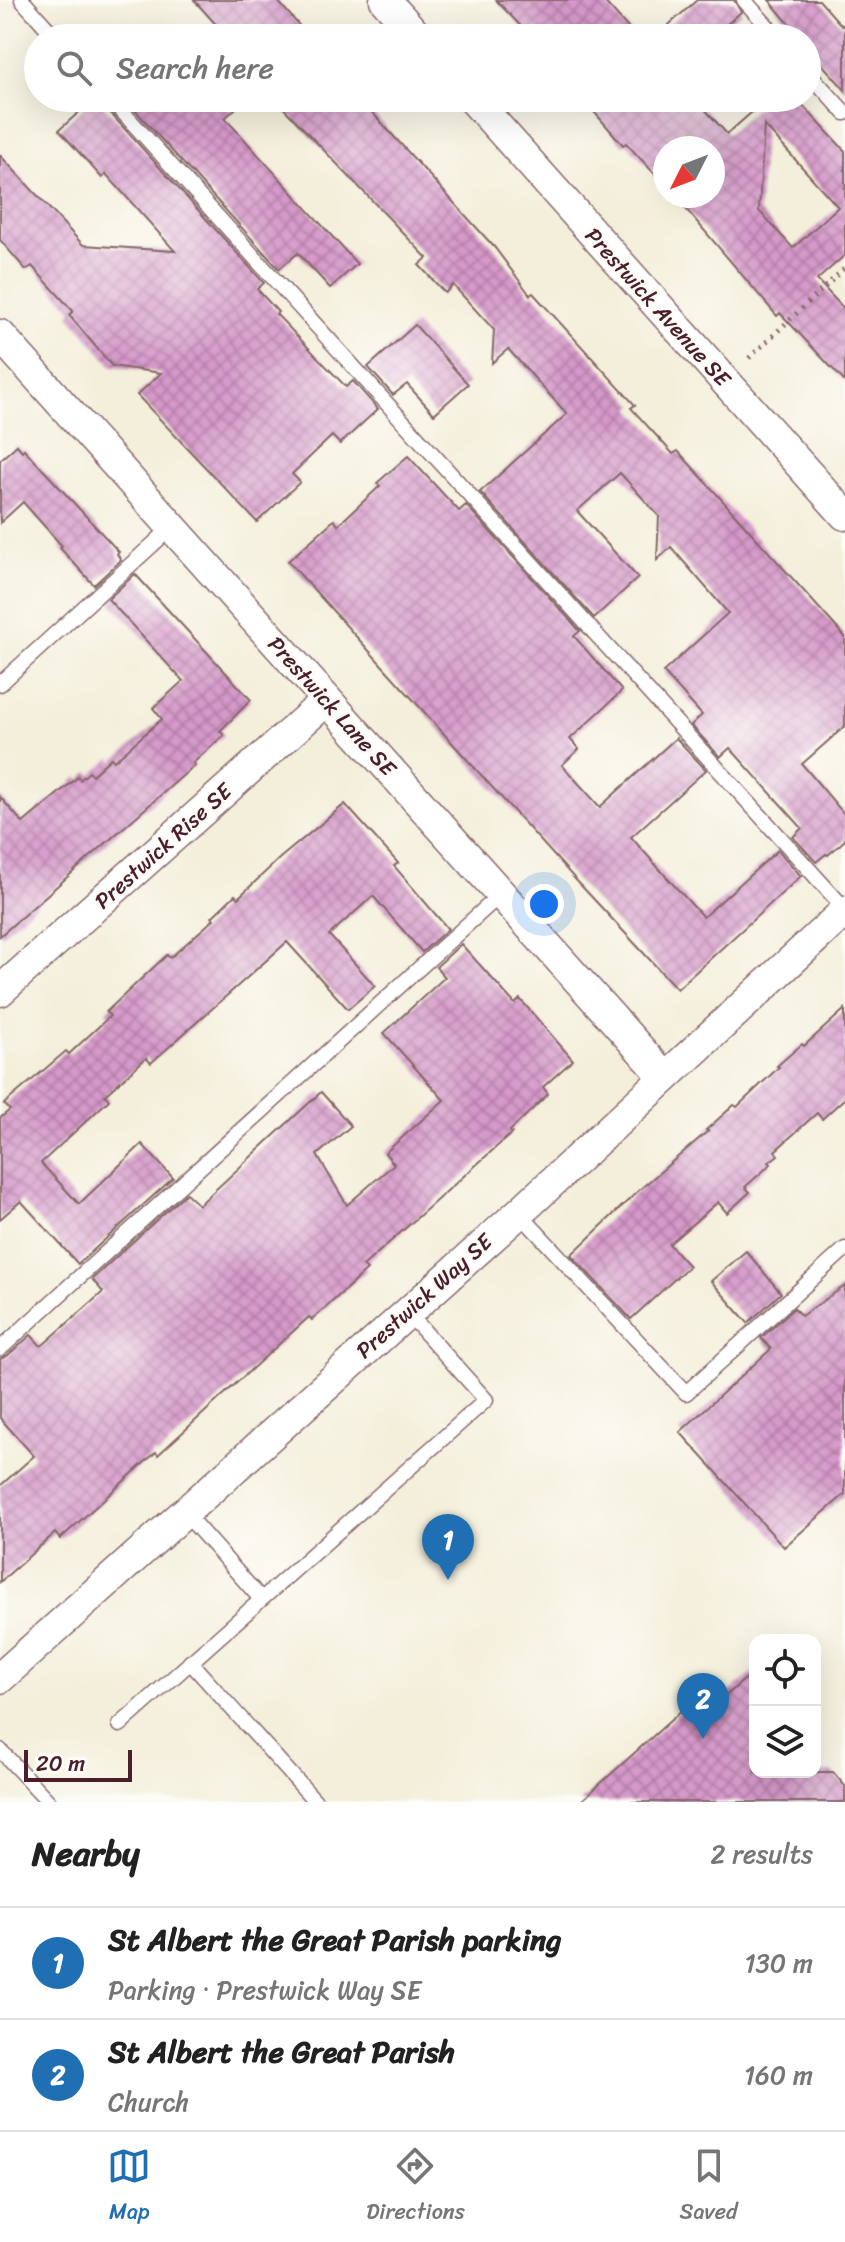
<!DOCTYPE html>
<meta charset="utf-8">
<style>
:root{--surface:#fff;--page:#f2f2f2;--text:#222;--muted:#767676;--line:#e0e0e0;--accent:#1f6fb2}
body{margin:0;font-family:Sriracha,sans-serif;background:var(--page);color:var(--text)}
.controls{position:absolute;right:24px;bottom:24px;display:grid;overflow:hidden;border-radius:16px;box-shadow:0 8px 32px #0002}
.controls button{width:72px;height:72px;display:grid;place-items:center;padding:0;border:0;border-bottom:2px solid var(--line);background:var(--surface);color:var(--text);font:40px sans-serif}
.compass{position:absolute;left:653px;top:136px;width:72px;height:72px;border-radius:50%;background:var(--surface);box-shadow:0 8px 32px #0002;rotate:228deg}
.scale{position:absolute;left:24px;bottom:20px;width:108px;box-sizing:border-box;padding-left:8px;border:4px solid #4a1f2b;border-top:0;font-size:22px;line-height:28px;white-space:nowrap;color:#4a1f2b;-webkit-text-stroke:6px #fdfcf7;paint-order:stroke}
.you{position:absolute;left:544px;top:904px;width:28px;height:28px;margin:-20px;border:6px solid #fff;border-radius:50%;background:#1a73e8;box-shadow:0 0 0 12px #1a73e833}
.badge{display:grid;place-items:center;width:52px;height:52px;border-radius:50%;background:var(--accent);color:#fff;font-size:26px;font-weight:700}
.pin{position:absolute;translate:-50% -66px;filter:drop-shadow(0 2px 4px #0008)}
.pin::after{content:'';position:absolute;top:42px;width:28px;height:24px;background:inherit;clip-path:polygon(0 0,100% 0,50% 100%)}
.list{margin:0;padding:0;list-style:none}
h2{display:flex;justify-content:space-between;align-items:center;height:104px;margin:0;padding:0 32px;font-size:34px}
h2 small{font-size:26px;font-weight:400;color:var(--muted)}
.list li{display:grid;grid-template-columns:52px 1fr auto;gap:24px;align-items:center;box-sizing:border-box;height:112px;padding:0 32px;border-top:2px solid var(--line)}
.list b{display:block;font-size:30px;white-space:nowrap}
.list p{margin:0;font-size:26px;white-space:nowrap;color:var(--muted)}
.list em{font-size:26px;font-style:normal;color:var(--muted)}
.icon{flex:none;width:44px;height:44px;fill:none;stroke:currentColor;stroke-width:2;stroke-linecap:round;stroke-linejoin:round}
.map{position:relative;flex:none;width:845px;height:1802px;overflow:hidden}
.search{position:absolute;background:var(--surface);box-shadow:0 8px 32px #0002;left:24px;right:24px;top:24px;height:88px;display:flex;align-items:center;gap:20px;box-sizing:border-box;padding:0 28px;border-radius:44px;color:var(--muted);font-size:30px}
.sheet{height:328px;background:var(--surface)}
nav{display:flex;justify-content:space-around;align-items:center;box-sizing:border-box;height:112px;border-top:2px solid var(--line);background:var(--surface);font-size:22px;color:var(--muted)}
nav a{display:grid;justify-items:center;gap:4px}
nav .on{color:var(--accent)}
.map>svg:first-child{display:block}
</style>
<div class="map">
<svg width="845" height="1802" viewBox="0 0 845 1802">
<defs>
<pattern id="building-cross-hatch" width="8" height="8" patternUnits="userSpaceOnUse" patternTransform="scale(2)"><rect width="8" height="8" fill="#d699ca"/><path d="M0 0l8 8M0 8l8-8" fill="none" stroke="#b07ca4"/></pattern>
</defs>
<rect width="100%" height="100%" fill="#fdfcf7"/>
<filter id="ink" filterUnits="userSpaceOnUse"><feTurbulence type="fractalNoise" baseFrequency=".0125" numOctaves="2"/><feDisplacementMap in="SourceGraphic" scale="16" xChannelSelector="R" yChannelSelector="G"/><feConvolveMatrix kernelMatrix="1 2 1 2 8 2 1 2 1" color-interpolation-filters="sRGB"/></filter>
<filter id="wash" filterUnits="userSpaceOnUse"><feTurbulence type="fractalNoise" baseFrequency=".006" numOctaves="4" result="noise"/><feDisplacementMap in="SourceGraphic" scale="32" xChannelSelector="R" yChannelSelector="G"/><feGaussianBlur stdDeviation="1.8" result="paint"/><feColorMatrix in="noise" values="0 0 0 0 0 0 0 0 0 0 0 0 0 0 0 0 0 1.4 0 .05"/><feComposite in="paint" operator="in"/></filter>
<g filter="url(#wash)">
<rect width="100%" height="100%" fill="#f4efdb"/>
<g id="blocks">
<g fill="url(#building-cross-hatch)" fill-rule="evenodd">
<path d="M194 0H277L310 38H228Z"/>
<path d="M496 0H603L637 38H532Z"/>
<path d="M697 0H734L741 12 711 38H654Z"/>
<path d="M769 0H819L842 26 845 23V90L812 53 807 38H801Z"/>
<path d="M95 98H100L103 105 264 283 257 289 278 312 276 314 346 387 353 381 378 409 340 444 332 436 292 474 300 482 257 522 137 395 161 373 112 366 69 315 73 311 32 266 26 270 0 240V155L83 245 175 251 106 174 102 178 59 130Z"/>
<path d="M124 98H247L225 118 357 264 330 288 298 253 279 269Z"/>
<path d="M274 98H359L495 248 530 295 533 293 635 405 631 408 673 454 678 451 845 637V726L802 764 845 815V840L828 855 826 854 816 862 793 837 802 828 730 748 720 757 691 725 702 715 663 672 728 613 671 547 657 560 659 516 620 473 577 511 638 578 594 618 480 492 567 414 508 349 492 363 494 330 453 285 445 293 419 265 427 258Z"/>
<path d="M582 98H695L727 134 768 98H796L845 151V255L817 280 845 310V382L780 313 777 316 675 196H713V148H665V185L626 143 623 145ZM764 125 838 207 793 248 759 211Z"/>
<path d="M415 325 468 384 434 414 407 384 393 395 368 367Z"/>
<path d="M17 445 22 451 24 449 119 552 117 554 121 560 94 585 60 548 62 546 23 502 0 523V460Z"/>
<path d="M408 456 459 511 466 505 580 631 574 636 622 691 570 739 579 749 562 765 600 807 676 738 706 770 631 837 671 882 703 917 778 850 801 876 677 989 575 879 288 561 334 520 338 525 380 486 377 483Z"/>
<path d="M135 574 251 700 220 731 224 735 193 763 195 765 0 936V797L23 823 78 777 80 780 89 772 92 775 111 758 114 761 162 719 153 708 183 681 108 599Z"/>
<path d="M345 804 398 863 394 866 448 929 422 952 373 896 329 935 375 986 348 1009 287 942 151 1063 146 1058 105 1095 109 1100 41 1163 79 1204 142 1144 173 1178 78 1264 21 1201 0 1219V1118L10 1110 4 1104 66 1051 69 1054 110 1016 106 1012 140 980 167 955 170 958 214 919 212 917 235 895 238 898 280 858Z"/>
<path d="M461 944 515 1004 520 999 573 1060 543 1087 548 1094 510 1131 512 1133 363 1266 367 1270 312 1320 309 1317 278 1345 158 1455 156 1452 60 1539 55 1533 0 1582V1486L34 1456 0 1418V1359L7 1356 31 1335 41 1346 44 1344 103 1292 92 1279 186 1193 199 1205 321 1092 351 1126 317 1155 347 1205 394 1164 385 1153 444 1100 384 1033 445 977 436 967Z"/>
<path d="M845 1009V1098L822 1119 817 1113 775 1151 778 1155 769 1162 771 1164 745 1187 750 1192 727 1213 718 1202 669 1244 689 1266 631 1319 571 1255 638 1191 708 1131 706 1130 734 1105 737 1107 779 1067 777 1066 802 1044 804 1046Z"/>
<path d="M746 1251 781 1293 748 1323 711 1281Z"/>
<path d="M845 1286V1494L784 1547 680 1432 771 1349 761 1338 794 1308 801 1316Z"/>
<path d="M755 1670V1772H833L845 1786V1802H580L691 1702 703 1716Z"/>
</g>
</g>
</g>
<g filter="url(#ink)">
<use href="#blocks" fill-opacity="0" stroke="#866869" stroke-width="2"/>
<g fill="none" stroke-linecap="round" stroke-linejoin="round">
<defs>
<g id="lane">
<path d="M22 0 56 38"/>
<path d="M744 0 778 38"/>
<path d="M807 71 845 113"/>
<path d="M110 98 845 909"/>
<path d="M0 684 172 527"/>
<path d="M519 1213 686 1393 845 1249"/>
<path d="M0 1349 501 894"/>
<path d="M184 1512 261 1599"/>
<path d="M190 1662 316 1802"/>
<path d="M120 1725 486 1400 407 1312"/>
<path d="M0 1750 49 1802"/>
</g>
<g id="street">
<path d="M385 0 419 38"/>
<path d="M472 98 845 515"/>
<path d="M0 335 665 1077"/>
<path d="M0 991 327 700"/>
<path d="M0 1678 519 1213 845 911"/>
</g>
</defs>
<use href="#lane" stroke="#866869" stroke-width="17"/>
<use href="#street" stroke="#866869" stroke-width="33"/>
<path stroke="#866869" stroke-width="5" stroke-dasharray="2 6" stroke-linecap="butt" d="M749 358 845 268"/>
<use href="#lane" stroke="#fff" stroke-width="14"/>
<use href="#street" stroke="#fff" stroke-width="30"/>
</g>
</g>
<g text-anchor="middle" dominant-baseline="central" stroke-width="6" stroke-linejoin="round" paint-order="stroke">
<g font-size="22" fill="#4a1f2b" stroke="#fdfcf7">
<text transform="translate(658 307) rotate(48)">Prestwick Avenue SE</text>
<text transform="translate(332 706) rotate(48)">Prestwick Lane SE</text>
<text transform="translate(163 846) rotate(-42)">Prestwick Rise SE</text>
<text transform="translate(424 1296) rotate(-42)">Prestwick Way SE</text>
</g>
</g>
</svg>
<div class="controls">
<button><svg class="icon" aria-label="locate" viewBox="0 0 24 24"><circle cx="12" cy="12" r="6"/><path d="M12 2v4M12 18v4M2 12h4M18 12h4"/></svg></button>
<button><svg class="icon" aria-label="layers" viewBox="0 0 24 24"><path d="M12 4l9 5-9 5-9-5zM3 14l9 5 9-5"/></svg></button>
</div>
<svg class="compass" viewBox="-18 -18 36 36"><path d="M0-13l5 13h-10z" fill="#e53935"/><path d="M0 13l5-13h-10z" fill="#767676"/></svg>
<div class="scale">20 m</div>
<div class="you"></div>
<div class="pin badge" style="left:448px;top:1580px">1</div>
<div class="pin badge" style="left:703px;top:1739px">2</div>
<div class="search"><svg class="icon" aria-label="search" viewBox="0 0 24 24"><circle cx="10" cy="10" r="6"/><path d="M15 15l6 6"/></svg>Search here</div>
</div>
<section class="sheet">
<h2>Nearby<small>2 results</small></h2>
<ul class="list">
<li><span class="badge">1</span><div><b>St Albert the Great Parish parking</b><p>Parking · Prestwick Way SE</p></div><em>130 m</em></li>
<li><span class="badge">2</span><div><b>St Albert the Great Parish</b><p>Church</p></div><em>160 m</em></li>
</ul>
</section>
<nav>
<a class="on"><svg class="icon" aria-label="map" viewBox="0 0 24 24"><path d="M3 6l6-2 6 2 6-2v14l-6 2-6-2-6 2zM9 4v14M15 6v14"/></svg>Map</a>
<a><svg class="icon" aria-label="directions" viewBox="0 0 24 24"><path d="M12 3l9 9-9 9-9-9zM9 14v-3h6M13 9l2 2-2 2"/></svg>Directions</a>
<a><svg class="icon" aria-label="saved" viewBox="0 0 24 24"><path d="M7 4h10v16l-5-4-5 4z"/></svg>Saved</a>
</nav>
